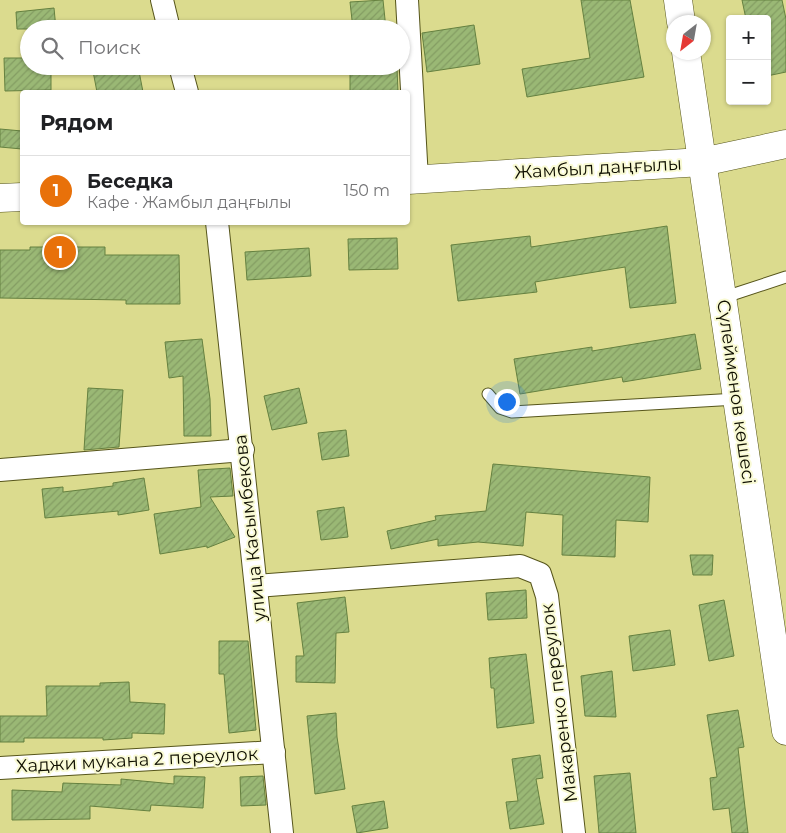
<!DOCTYPE html>
<html lang="ru">
<meta charset="utf-8">
<style>
:root{--surface:#fff;--page:#f6f6f6;--text:#202124;--muted:#757577;--line:#e0e0e0;--accent:#0f766e}
body{margin:0;font-family:Montserrat,sans-serif;background:var(--page);color:var(--text)}
.controls{position:absolute;right:15px;top:15px;display:grid;overflow:hidden;border-radius:5px;box-shadow:0 1px 4px #0004}
.controls button{width:45px;height:45px;display:grid;place-items:center;padding:0;border:0;border-bottom:1px solid var(--line);background:var(--surface);color:var(--text);font:25px sans-serif}
.compass{position:absolute;left:666px;top:15px;width:45px;height:45px;border-radius:50%;background:var(--surface);box-shadow:0 1px 4px #0004;rotate:211deg}
.you{position:absolute;left:506px;top:401px;width:18px;height:18px;margin:-12px;border:4px solid #fff;border-radius:50%;background:#1a73e8;box-shadow:0 0 0 8px #1a73e833}
.badge{display:grid;place-items:center;width:32px;height:32px;border-radius:50%;background:var(--accent);color:#fff;font-size:16px;font-weight:700}
.pin{position:absolute;translate:-50% -50%;border:2px solid #fff;box-shadow:0 1px 5px #0006}
.list{margin:0;padding:0;list-style:none}
h2{display:flex;justify-content:space-between;align-items:center;height:65px;margin:0;padding:0 20px;font-size:21px}
h2 small{font-size:16px;font-weight:400;color:var(--muted)}
.list li{display:grid;grid-template-columns:32px 1fr auto;gap:15px;align-items:center;box-sizing:border-box;height:70px;padding:0 20px;border-top:1px solid var(--line)}
.list b{display:block;font-size:19px;white-space:nowrap}
.list p{margin:0;font-size:16px;white-space:nowrap;color:var(--muted)}
.list em{font-size:16px;font-style:normal;color:var(--muted)}
.icon{flex:none;width:28px;height:28px;fill:none;stroke:currentColor;stroke-width:2;stroke-linecap:round;stroke-linejoin:round}
.map{position:relative;flex:none;width:786px;height:833px;overflow:hidden}
.search{position:absolute;background:var(--surface);box-shadow:0 1px 4px #0004;left:20px;top:20px;width:390px;height:55px;display:flex;align-items:center;gap:12px;box-sizing:border-box;padding:0 18px;border-radius:28px;color:var(--muted);font-size:19px}
.panel{position:absolute;background:var(--surface);box-shadow:0 1px 4px #0004;left:20px;top:90px;width:390px;height:135px;border-radius:5px}
.map>svg:first-child{display:block}
</style>
<div class="map">
<svg width="786" height="833" viewBox="0 0 786 833">
<defs>
<pattern id="building-hatch" width="6" height="6" patternUnits="userSpaceOnUse" patternTransform="scale(1.25)"><rect width="6" height="6" fill="#9ab875"/><path d="M-1 1l2-2M0 6l6-6M5 7l2-2" fill="none" stroke="#849d63"/></pattern>
</defs>
<rect width="100%" height="100%" fill="#dbdb8e"/>
<g fill="url(#building-hatch)" stroke="#658140">
<path d="M383 0 386 29H353L350 2Z"/>
<path d="M581 0H630L644 77 527 97 522 69 590 58Z"/>
<path d="M742 0H782L786 19V72L767 76V19H746Z"/>
<path d="M54 8 56 29H17L16 12Z"/>
<path d="M474 25 480 64 427 72 422 33Z"/>
<path d="M4 58H29V66H51V90L5 91Z"/>
<path d="M92 66H138L143 92H97Z"/>
<path d="M397 68 398 92H350V69Z"/>
<path d="M0 129 22 131V149L0 147Z"/>
<path d="M667 226 676 303 630 308 625 267 535 282 537 292 458 301 451 245 530 236 531 247Z"/>
<path d="M397 238 398 269 349 270 348 239Z"/>
<path d="M30 247H105V255H179L180 304H126V300L0 298V250H30Z"/>
<path d="M309 248 311 276 247 280 245 252Z"/>
<path d="M695 334 701 369 623 382 622 377 520 394 514 359 592 347V351Z"/>
<path d="M202 339 210 399 211 436H184L183 376 169 378 165 342Z"/>
<path d="M88 388 123 390 119 447 84 450Z"/>
<path d="M299 388 307 423 272 430 264 396Z"/>
<path d="M346 430 349 456 322 460 318 433Z"/>
<path d="M493 464 650 477 648 522 616 520 615 557 562 555 563 515 526 512 523 546 478 542 438 546V539L391 549 387 531 436 520 435 516 486 511Z"/>
<path d="M230 468 233 496 210 497 235 537 207 548V546L160 554 154 514 201 507 198 470Z"/>
<path d="M144 478 149 510 118 515V511L45 518 42 489 63 487V492L113 486V483Z"/>
<path d="M344 507 348 537 321 540 317 511Z"/>
<path d="M690 555H713L712 575H693Z"/>
<path d="M526 590 527 618 488 620 486 593Z"/>
<path d="M345 597 349 632 336 633 335 683 296 682V656H304L297 603Z"/>
<path d="M724 600 734 656 709 661 699 605Z"/>
<path d="M670 630 675 665 633 671 629 636Z"/>
<path d="M219 641H248L256 730 229 733 224 674H219Z"/>
<path d="M526 654 534 723 497 728 494 688H491L489 658Z"/>
<path d="M612 671 616 717 585 716 581 676Z"/>
<path d="M129 682 130 702 165 704 164 734 132 733V738L103 740V738H24V742H0V716H47L46 686H100V683Z"/>
<path d="M738 710 744 747 738 748 748 833H732L729 808 713 810 710 778 717 777 707 715Z"/>
<path d="M336 713 337 737 345 789 315 794 307 716Z"/>
<path d="M540 755 543 778 536 779 544 824 510 829 506 802 518 801 512 759Z"/>
<path d="M630 773 636 833H599L594 776Z"/>
<path d="M174 776 205 777 203 808 151 805 150 811 90 806V819L12 820V790L62 792 63 783 121 785V779L174 784Z"/>
<path d="M263 776 266 805 241 806 240 777Z"/>
<path d="M384 801 388 828 357 833 352 806Z"/>
</g>
<g fill="none" stroke-linecap="round" stroke-linejoin="round">
<defs>
<g id="lane">
<path d="M722 298 786 277"/>
<path d="M488 394 500 408 512 412 737 399"/>
</g>
<g id="street">
<path d="M162 0 169 29"/>
<path d="M407 0 417 179"/>
<path d="M180 66 187 92"/>
<path d="M217 222 282 833"/>
<path d="M0 470 243 450"/>
<path d="M256 586 520 566 540 574 547 596 574 833"/>
<path d="M0 768 274 752"/>
</g>
<g id="secondary">
<path d="M678 0 681 22"/>
<path d="M686 52 786 731"/>
</g>
<g id="primary">
<path d="M408 180 702 162 786 144"/>
<path d="M0 198 22 197"/>
</g>
</defs>
<use href="#lane" stroke="#56551b" stroke-width="13"/>
<use href="#street" stroke="#56551b" stroke-width="24"/>
<use href="#secondary" stroke="#56551b" stroke-width="29"/>
<use href="#primary" stroke="#56551b" stroke-width="29"/>
<use href="#lane" stroke="#fff" stroke-width="11"/>
<use href="#street" stroke="#fff" stroke-width="22"/>
<use href="#secondary" stroke="#fff" stroke-width="28"/>
<use href="#primary" stroke="#fff" stroke-width="28"/>
</g>
<g text-anchor="middle" dominant-baseline="central" stroke-width="4" stroke-linejoin="round" paint-order="stroke">
<g font-size="18" fill="#0f0f00" stroke="#f9fad4">
<text transform="translate(598 168) rotate(-3)">Жамбыл даңғылы</text>
<text transform="translate(736 392) rotate(82)">Сүлейменов көшесі</text>
<text transform="translate(250 528) rotate(-96)">улица Касымбекова</text>
<text transform="translate(559 703) rotate(-97)">Макаренко переулок</text>
<text transform="translate(137 760) rotate(-3)">Хаджи мукана 2 переулок</text>
</g>
</g>
</svg>
<div class="controls">
<button>+</button>
<button>−</button>
</div>
<svg class="compass" viewBox="-18 -18 36 36"><path d="M0-13l5 13h-10z" fill="#e53935"/><path d="M0 13l5-13h-10z" fill="#757577"/></svg>
<div class="you"></div>
<div class="pin badge" style="left:60px;top:252px;background:#e8710a">1</div>
<div class="search"><svg class="icon" aria-label="search" viewBox="0 0 24 24"><circle cx="10" cy="10" r="6"/><path d="M15 15l6 6"/></svg>Поиск</div>
<section class="panel">
<h2>Рядом<small></small></h2>
<ul class="list">
<li><span class="badge" style="background:#e8710a">1</span><div><b>Беседка</b><p>Кафе · Жамбыл даңғылы</p></div><em>150 m</em></li>
</ul>
</section>
</div>
